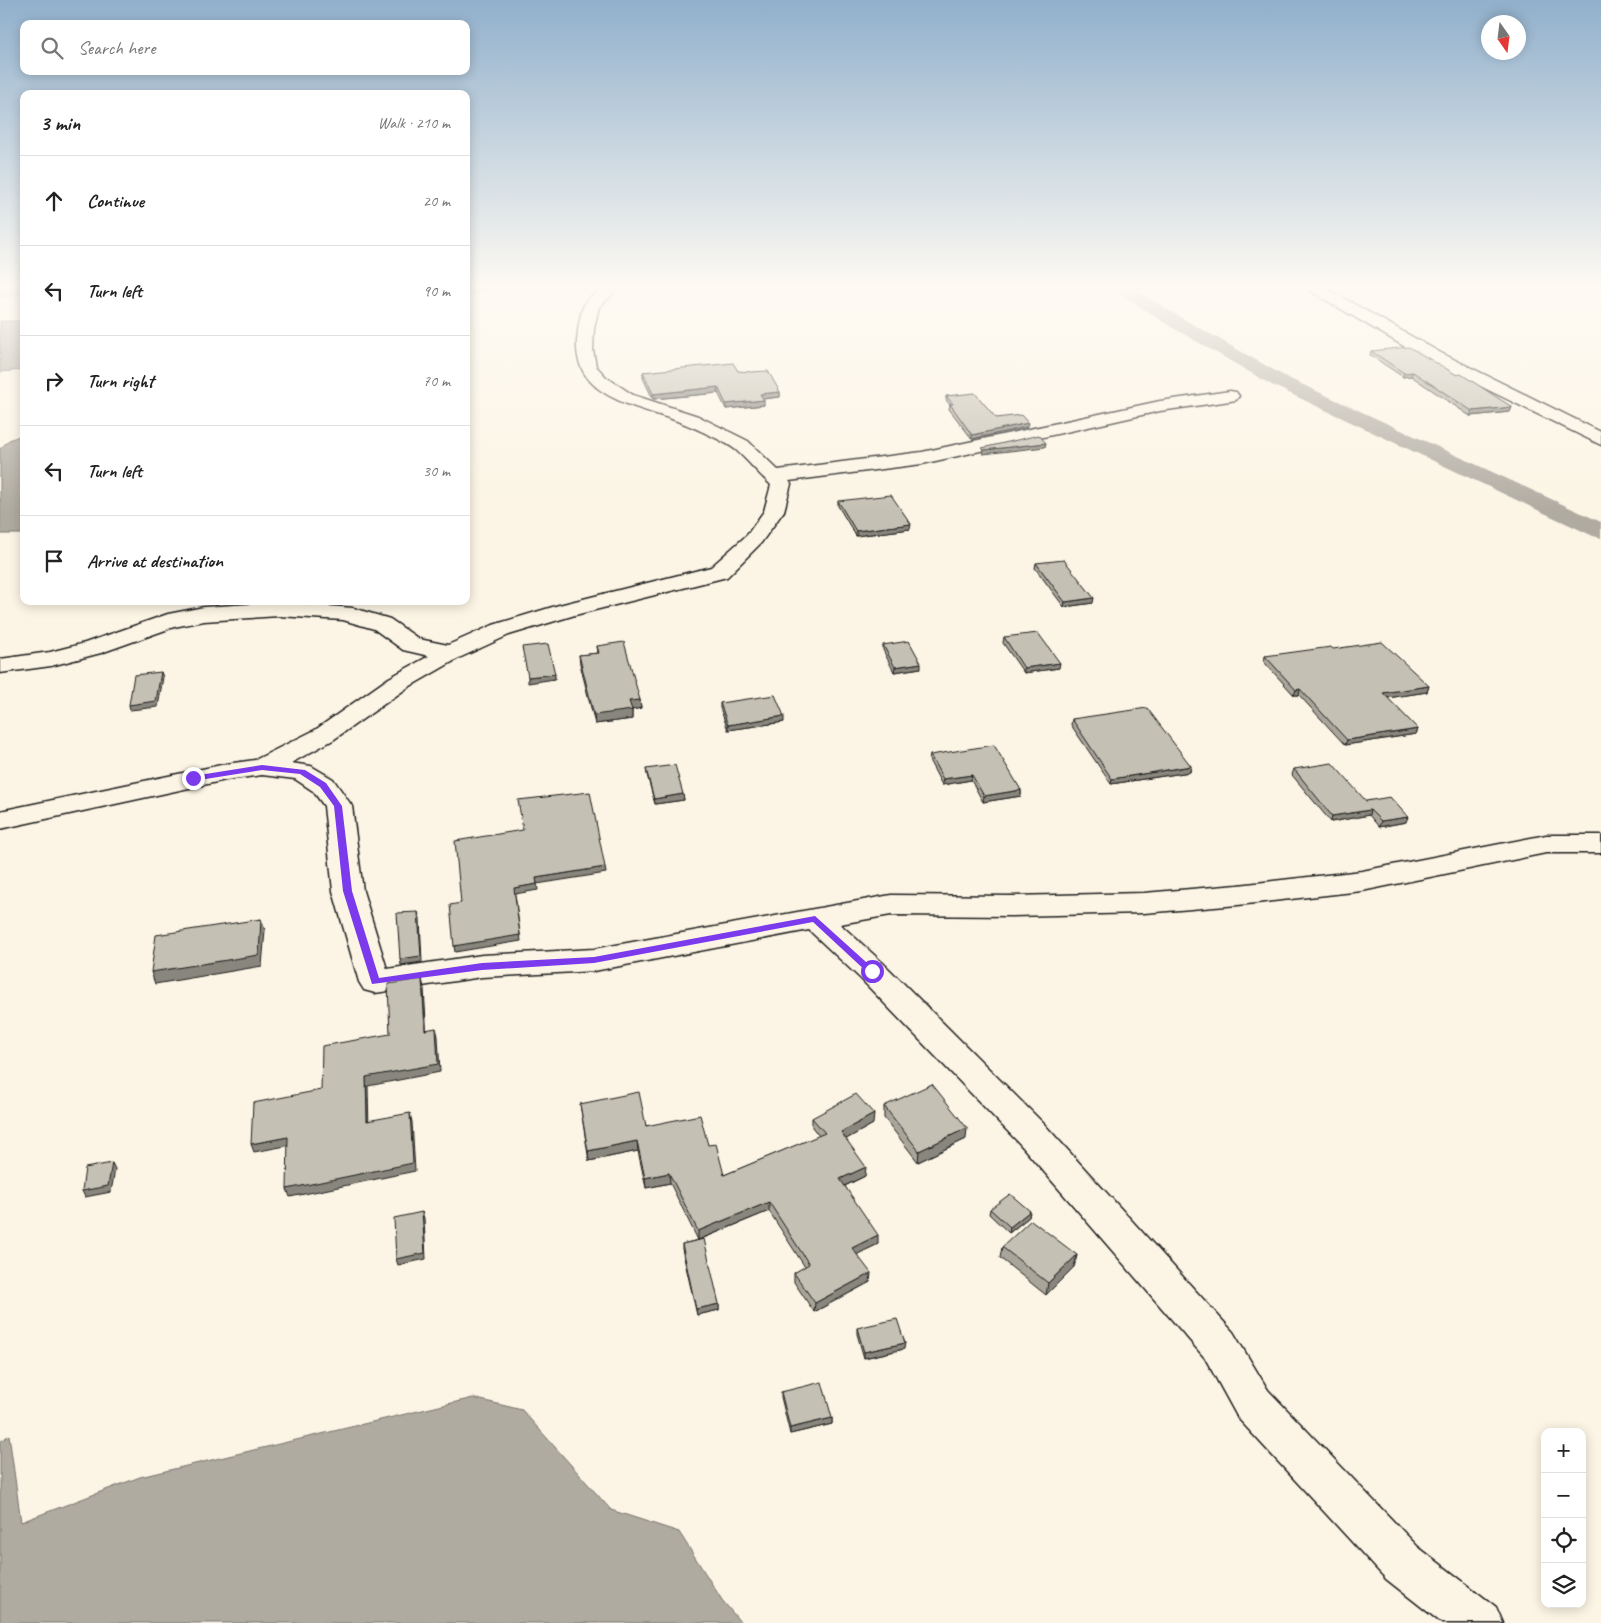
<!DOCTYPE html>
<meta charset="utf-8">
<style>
:root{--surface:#fff;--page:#f6f6f6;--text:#222;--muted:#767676;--line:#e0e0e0}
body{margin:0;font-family:Caveat,sans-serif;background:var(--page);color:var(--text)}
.controls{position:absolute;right:15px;bottom:15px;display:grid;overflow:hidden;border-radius:10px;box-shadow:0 2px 12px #0003}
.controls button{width:45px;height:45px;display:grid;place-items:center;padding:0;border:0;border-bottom:1px solid var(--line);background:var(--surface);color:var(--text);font:25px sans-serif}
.compass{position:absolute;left:1481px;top:15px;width:45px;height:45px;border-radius:50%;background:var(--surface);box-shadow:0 2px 12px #0003;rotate:166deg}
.stop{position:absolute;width:15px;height:15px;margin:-11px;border:4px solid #7c3aed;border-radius:50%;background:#fff}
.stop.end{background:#7c3aed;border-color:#fff;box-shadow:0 1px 5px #0008}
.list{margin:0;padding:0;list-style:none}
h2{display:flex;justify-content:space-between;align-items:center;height:65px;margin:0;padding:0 20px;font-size:21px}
h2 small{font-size:16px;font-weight:400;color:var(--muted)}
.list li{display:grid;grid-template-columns:32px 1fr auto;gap:15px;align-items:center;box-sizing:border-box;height:90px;padding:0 20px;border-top:1px solid var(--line)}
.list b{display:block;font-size:19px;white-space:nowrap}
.list em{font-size:16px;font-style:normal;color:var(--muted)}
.icon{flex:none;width:28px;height:28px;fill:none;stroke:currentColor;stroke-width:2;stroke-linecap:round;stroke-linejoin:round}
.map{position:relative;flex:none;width:1601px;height:1623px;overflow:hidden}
.search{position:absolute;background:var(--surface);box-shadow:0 2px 12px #0003;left:20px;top:20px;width:450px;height:55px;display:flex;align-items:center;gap:12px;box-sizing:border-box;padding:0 18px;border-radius:10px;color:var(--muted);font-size:19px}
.panel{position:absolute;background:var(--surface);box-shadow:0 2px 12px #0003;left:20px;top:90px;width:450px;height:515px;border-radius:10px}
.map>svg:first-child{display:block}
</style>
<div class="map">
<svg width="1601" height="1623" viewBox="0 0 1601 1623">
<rect width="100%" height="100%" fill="#fcf5e5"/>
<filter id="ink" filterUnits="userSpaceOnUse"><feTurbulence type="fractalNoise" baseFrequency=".02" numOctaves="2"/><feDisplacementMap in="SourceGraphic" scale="10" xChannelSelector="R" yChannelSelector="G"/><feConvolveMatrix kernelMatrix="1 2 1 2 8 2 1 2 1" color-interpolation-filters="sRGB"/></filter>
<g filter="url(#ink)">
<g fill="#b0aba1" stroke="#75726c">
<path d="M0 321H24V370L0 372Z"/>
<path d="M24 434V534H0V449L9 440Z"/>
<path d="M473 1398 522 1410 611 1510 679 1532 722 1600 741 1623H0V1442L9 1435 21 1522 140 1477Z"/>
</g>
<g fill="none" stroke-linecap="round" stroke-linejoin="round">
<g fill="#b0aba1" fill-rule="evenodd">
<path d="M24 286V296L0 297V287Z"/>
<path d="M471 286H498L496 289 466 297V287Z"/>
<path d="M1111 286H1130L1175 314 1286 377 1601 522V538L1593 536 1272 385 1163 322 1113 289Z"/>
</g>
<defs>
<g id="street">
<path d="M603 286H618L611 296 599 307 594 328 593 350 596 366 606 377 633 395 698 416 748 441 778 470 922 452 1160 401 1230 391 1236 392 1239 396 1236 400 1230 401 1160 411 922 464 789 481 791 484 784 511 781 515 761 543 727 577 575 615 509 635 459 658 407 688 333 740 291 763 311 766 333 779 352 806 363 891 387 969 482 955 594 949 891 895 1012 896 1144 893 1238 885 1362 871 1546 835H1601V853H1546L1362 891 1238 905 1144 913 1012 916 891 915 840 924 883 963 1044 1124 1233 1332 1268 1390 1418 1547 1496 1607 1503 1623H1442L1386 1579 1238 1418 1205 1358 1020 1144 861 979 809 930 594 971 482 977 375 993 364 990 359 982 333 891 324 806 313 791 295 779 262 775 226 780 0 829V811L226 764 255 760 315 730 389 678 429 656 403 650 374 629 343 620 279 616 204 621 174 627 101 653 51 666 0 673V659L50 652 85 643 168 614 204 607 279 602 353 608 390 619 419 639 448 645 493 625 559 605 711 567 747 535 764 511 771 485C759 474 748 461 736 450 725 441 699 430 685 424 645 407 574 401 577 342 578 330 579 316 584 305 588 297 598 293 603 286Z"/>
<path d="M1304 286H1322L1441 353 1601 432V445L1429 361 1307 289Z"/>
</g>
</defs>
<use href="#street" stroke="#1c1c1c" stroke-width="3"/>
<use href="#street" fill="#fcf5e5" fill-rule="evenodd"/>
</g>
<g fill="#a9a59a" stroke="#1c1c1c">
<path d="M1371 351 1457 375 1512 407 1510 412 1470 416 1411 376 1403 377 1370 355Z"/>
<path d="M738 371 780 392V397L763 399 764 405 726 409 718 393 653 399 643 378V372Z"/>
<path d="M946 396 996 418 1027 427 972 439 949 409 950 405 946 400Z"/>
<path d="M838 501 910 529 856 536 838 506Z"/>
<path d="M1036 563 1093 603 1064 607 1035 568Z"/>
<path d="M1004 637 1059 668 1024 673 1003 643Z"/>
<path d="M883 645 921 668 894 672 883 650Z"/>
<path d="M597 646 640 700 641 708 632 710V719L595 724 580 664 579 655 598 653Z"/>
<path d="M1265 656 1429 686 1427 692 1387 698 1418 729 1416 734 1345 745 1299 695H1294L1264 662Z"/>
<path d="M720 703 784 722 728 730 720 708Z"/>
<path d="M1072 719 1191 766 1190 772 1111 784 1071 725Z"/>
<path d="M930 755 1021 790V796L983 802 971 780 942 785 929 760Z"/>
<path d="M646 769 683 794 684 800 655 804 647 775Z"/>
<path d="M1294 769 1366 801 1406 822 1379 827 1369 815 1331 822 1292 775Z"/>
<path d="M580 1104 708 1145 724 1175 819 1136 812 1127V1118L873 1124 846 1139 865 1176 845 1186 878 1244 857 1254 870 1282 814 1312 794 1282V1273L805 1267 769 1211 699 1240 719 1304V1310L697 1315 682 1249V1244L698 1240 670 1183 646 1188 638 1151 589 1161Z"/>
<path d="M884 1106 966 1139 918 1162 884 1118Z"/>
<path d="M990 1209 1030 1211 1029 1217 1009 1233 989 1214Z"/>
<path d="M1002 1247 1077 1255 1074 1267 1046 1295 1000 1258Z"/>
<path d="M857 1328 904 1349 864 1358 857 1334Z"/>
<path d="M781 1392 832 1418V1424L790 1434 781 1397Z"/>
</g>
<g fill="#89867d" stroke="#1c1c1c">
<path d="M1413 372 1411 376 1403 377 1404 373Z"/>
<path d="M718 387V393L653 399V394Z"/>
<path d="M780 392V397L760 399V394Z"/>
<path d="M764 400V405L726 409V404Z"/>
<path d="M1512 407 1510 412 1470 416 1472 411Z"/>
<path d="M1028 423 1027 427 972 439V435Z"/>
<path d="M1046 443 1045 447 983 454 984 450Z"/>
<path d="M911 524 910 529 856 536V531Z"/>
<path d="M1094 598 1093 603 1064 607 1065 602Z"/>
<path d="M921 663V668L894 672 895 667Z"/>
<path d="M1060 663 1059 668 1024 673V668Z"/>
<path d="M161 672 163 677 158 707 130 710 129 705Z"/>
<path d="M555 674V679L528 683V677Z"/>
<path d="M1429 686 1427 692 1381 699 1383 693Z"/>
<path d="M1300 689 1299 695H1294L1296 690Z"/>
<path d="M640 700 641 708 632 710V719L595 724 594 715 629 701Z"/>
<path d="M784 716V722L728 730V725Z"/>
<path d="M1418 729 1416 734 1345 745 1347 740Z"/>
<path d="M1191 766 1190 772 1111 784 1112 779Z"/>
<path d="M972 775 971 780 942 785 943 779Z"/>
<path d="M1021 790V796L983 802 984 796Z"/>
<path d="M683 794 684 800 655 804 654 799Z"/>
<path d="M1370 810 1369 815 1331 822 1332 816Z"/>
<path d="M1408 817 1406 822 1379 827 1381 821Z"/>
<path d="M605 867 606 873 537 884 536 878Z"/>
<path d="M537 884 538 890 515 894 521 941 455 952 454 946 514 888Z"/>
<path d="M418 912 420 918 422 962 401 965 400 959Z"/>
<path d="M261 919 265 930 262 966 155 984 151 972Z"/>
<path d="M422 979 424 988 427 1038 425 1030Z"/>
<path d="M436 1028 438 1036 440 1072 368 1086 369 1130 367 1121 366 1077Z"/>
<path d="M410 1113 412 1122 415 1171 290 1197 287 1189Z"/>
<path d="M874 1114 873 1124 841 1142V1132Z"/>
<path d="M967 1128 966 1139 918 1162 919 1151Z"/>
<path d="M288 1137 291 1145 254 1152 251 1144Z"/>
<path d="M637 1141 638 1151 589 1161 588 1151Z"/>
<path d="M112 1163 115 1169 111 1192 85 1197 82 1191Z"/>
<path d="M866 1167 865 1176 840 1188V1179Z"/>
<path d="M669 1173 670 1183 646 1188 645 1178Z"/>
<path d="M769 1202V1211L698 1240V1231Z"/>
<path d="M1030 1211 1029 1217 1009 1233 1010 1227Z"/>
<path d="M422 1212 424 1218 426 1259 398 1265 396 1259Z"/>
<path d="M878 1235V1244L852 1257V1248Z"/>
<path d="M1077 1255 1074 1267 1046 1295 1048 1283Z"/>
<path d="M871 1273 870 1282 814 1312 815 1303Z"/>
<path d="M719 1304V1310L697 1315 696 1309Z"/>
<path d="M905 1343 904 1349 864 1358V1352Z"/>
<path d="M832 1418V1424L790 1434V1428Z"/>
</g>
<g fill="#c4c0b3" stroke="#1c1c1c">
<path d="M1409 347 1457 375 1461 374 1512 407 1472 411 1413 372 1404 373 1371 351Z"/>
<path d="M733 363 738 371 751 372 768 371 780 392 760 394 764 400 726 404 718 387 653 394 643 372Z"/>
<path d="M975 393 996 418 1021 415 1028 423 972 435 950 404H953L946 396Z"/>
<path d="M1039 435 1046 443 984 450 982 448Z"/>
<path d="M891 495 911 524 856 531 838 501Z"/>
<path d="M1064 560 1094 598 1065 602 1036 563Z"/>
<path d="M1038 633 1060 663 1024 668 1004 637Z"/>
<path d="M909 641 921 663 895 667 883 645Z"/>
<path d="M624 642 640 700 629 701 632 710 594 715 579 655 599 653 597 646Z"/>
<path d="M1382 642 1429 686 1383 693 1418 729 1347 740 1300 689 1296 690 1265 656 1331 647 1333 649Z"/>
<path d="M548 644 555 674 528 677 522 647Z"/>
<path d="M161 672 156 701 129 705 134 675Z"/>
<path d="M775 695 784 716 728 725 720 703Z"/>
<path d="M1147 708 1191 766 1112 779 1072 719Z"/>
<path d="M994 745 1021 790 984 796 972 775 943 779 930 755Z"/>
<path d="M1332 763 1366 801 1390 797 1408 817 1381 821 1370 810 1332 816 1294 769Z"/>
<path d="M675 765 683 794 654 799 646 769Z"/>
<path d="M590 792 605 867 536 878 537 884 514 888 520 935 454 946 450 905 461 903 455 841 523 830 518 800Z"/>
<path d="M418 912 421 956 400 959 397 913Z"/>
<path d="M261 919 259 955 151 972 156 935Z"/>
<path d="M422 979 425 1030 436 1028 438 1064 366 1077 367 1121 410 1113 413 1163 287 1189 288 1137 251 1144 253 1103 321 1090 322 1046 390 1034 388 984Z"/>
<path d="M932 1084 967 1128 919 1151 884 1106Z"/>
<path d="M639 1092 646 1126 700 1115 708 1145 716 1144 724 1175 825 1133 812 1118 856 1094 874 1114 841 1132 866 1167 840 1179 878 1235 852 1248 871 1273 815 1303 794 1273 809 1264 769 1202 698 1231 669 1173 645 1178 637 1141 588 1151 580 1104Z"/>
<path d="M112 1163 108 1186 82 1191 85 1168Z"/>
<path d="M1010 1194 1030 1211 1010 1227 990 1209Z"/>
<path d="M422 1212 425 1253 396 1259 394 1218Z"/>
<path d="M1031 1220 1077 1255 1048 1283 1002 1247Z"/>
<path d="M704 1239 719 1304 696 1309 682 1244Z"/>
<path d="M897 1319 905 1343 864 1352 857 1328Z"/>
<path d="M822 1382 832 1418 790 1428 781 1392Z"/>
</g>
</g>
<linearGradient id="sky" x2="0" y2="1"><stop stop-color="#91b0cc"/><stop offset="0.56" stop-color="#fefaf3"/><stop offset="1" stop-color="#fefaf3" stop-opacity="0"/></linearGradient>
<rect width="1601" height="513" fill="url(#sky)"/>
<path fill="#7c3aed" d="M262 765 305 770 326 783 342 806 352 891 379 978 482 963 594 957 815 916 876 971 875 973H868L813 922 594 963 482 970 372 984 343 891 334 806 320 787 300 774 262 770 193 781 189 778 193 776Z"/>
</svg>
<div class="controls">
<button>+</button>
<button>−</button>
<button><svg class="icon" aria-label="locate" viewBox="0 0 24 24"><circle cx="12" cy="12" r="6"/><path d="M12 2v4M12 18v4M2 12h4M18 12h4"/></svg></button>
<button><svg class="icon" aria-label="layers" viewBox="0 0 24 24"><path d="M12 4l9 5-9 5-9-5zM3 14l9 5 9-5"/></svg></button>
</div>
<svg class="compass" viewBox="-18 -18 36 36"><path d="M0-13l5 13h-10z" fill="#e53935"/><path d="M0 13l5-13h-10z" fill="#767676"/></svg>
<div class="stop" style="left:872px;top:971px"></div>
<div class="stop end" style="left:193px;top:778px"></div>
<div class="search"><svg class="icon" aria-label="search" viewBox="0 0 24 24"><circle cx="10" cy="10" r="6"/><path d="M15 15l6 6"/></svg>Search here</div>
<section class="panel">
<h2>3 min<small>Walk · 210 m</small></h2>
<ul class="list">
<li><svg class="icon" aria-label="ahead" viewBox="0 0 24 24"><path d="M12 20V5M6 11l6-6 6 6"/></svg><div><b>Continue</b></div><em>20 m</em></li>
<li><svg class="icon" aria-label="left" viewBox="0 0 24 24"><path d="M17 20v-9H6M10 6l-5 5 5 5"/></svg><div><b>Turn left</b></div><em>90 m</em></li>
<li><svg class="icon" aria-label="right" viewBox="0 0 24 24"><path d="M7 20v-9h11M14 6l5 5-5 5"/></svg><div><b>Turn right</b></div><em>70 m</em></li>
<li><svg class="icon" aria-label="left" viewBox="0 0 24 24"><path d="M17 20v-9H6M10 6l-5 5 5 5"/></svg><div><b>Turn left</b></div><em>30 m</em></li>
<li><svg class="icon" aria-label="arrive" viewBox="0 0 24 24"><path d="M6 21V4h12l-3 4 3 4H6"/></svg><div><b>Arrive at destination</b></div></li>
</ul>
</section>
</div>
